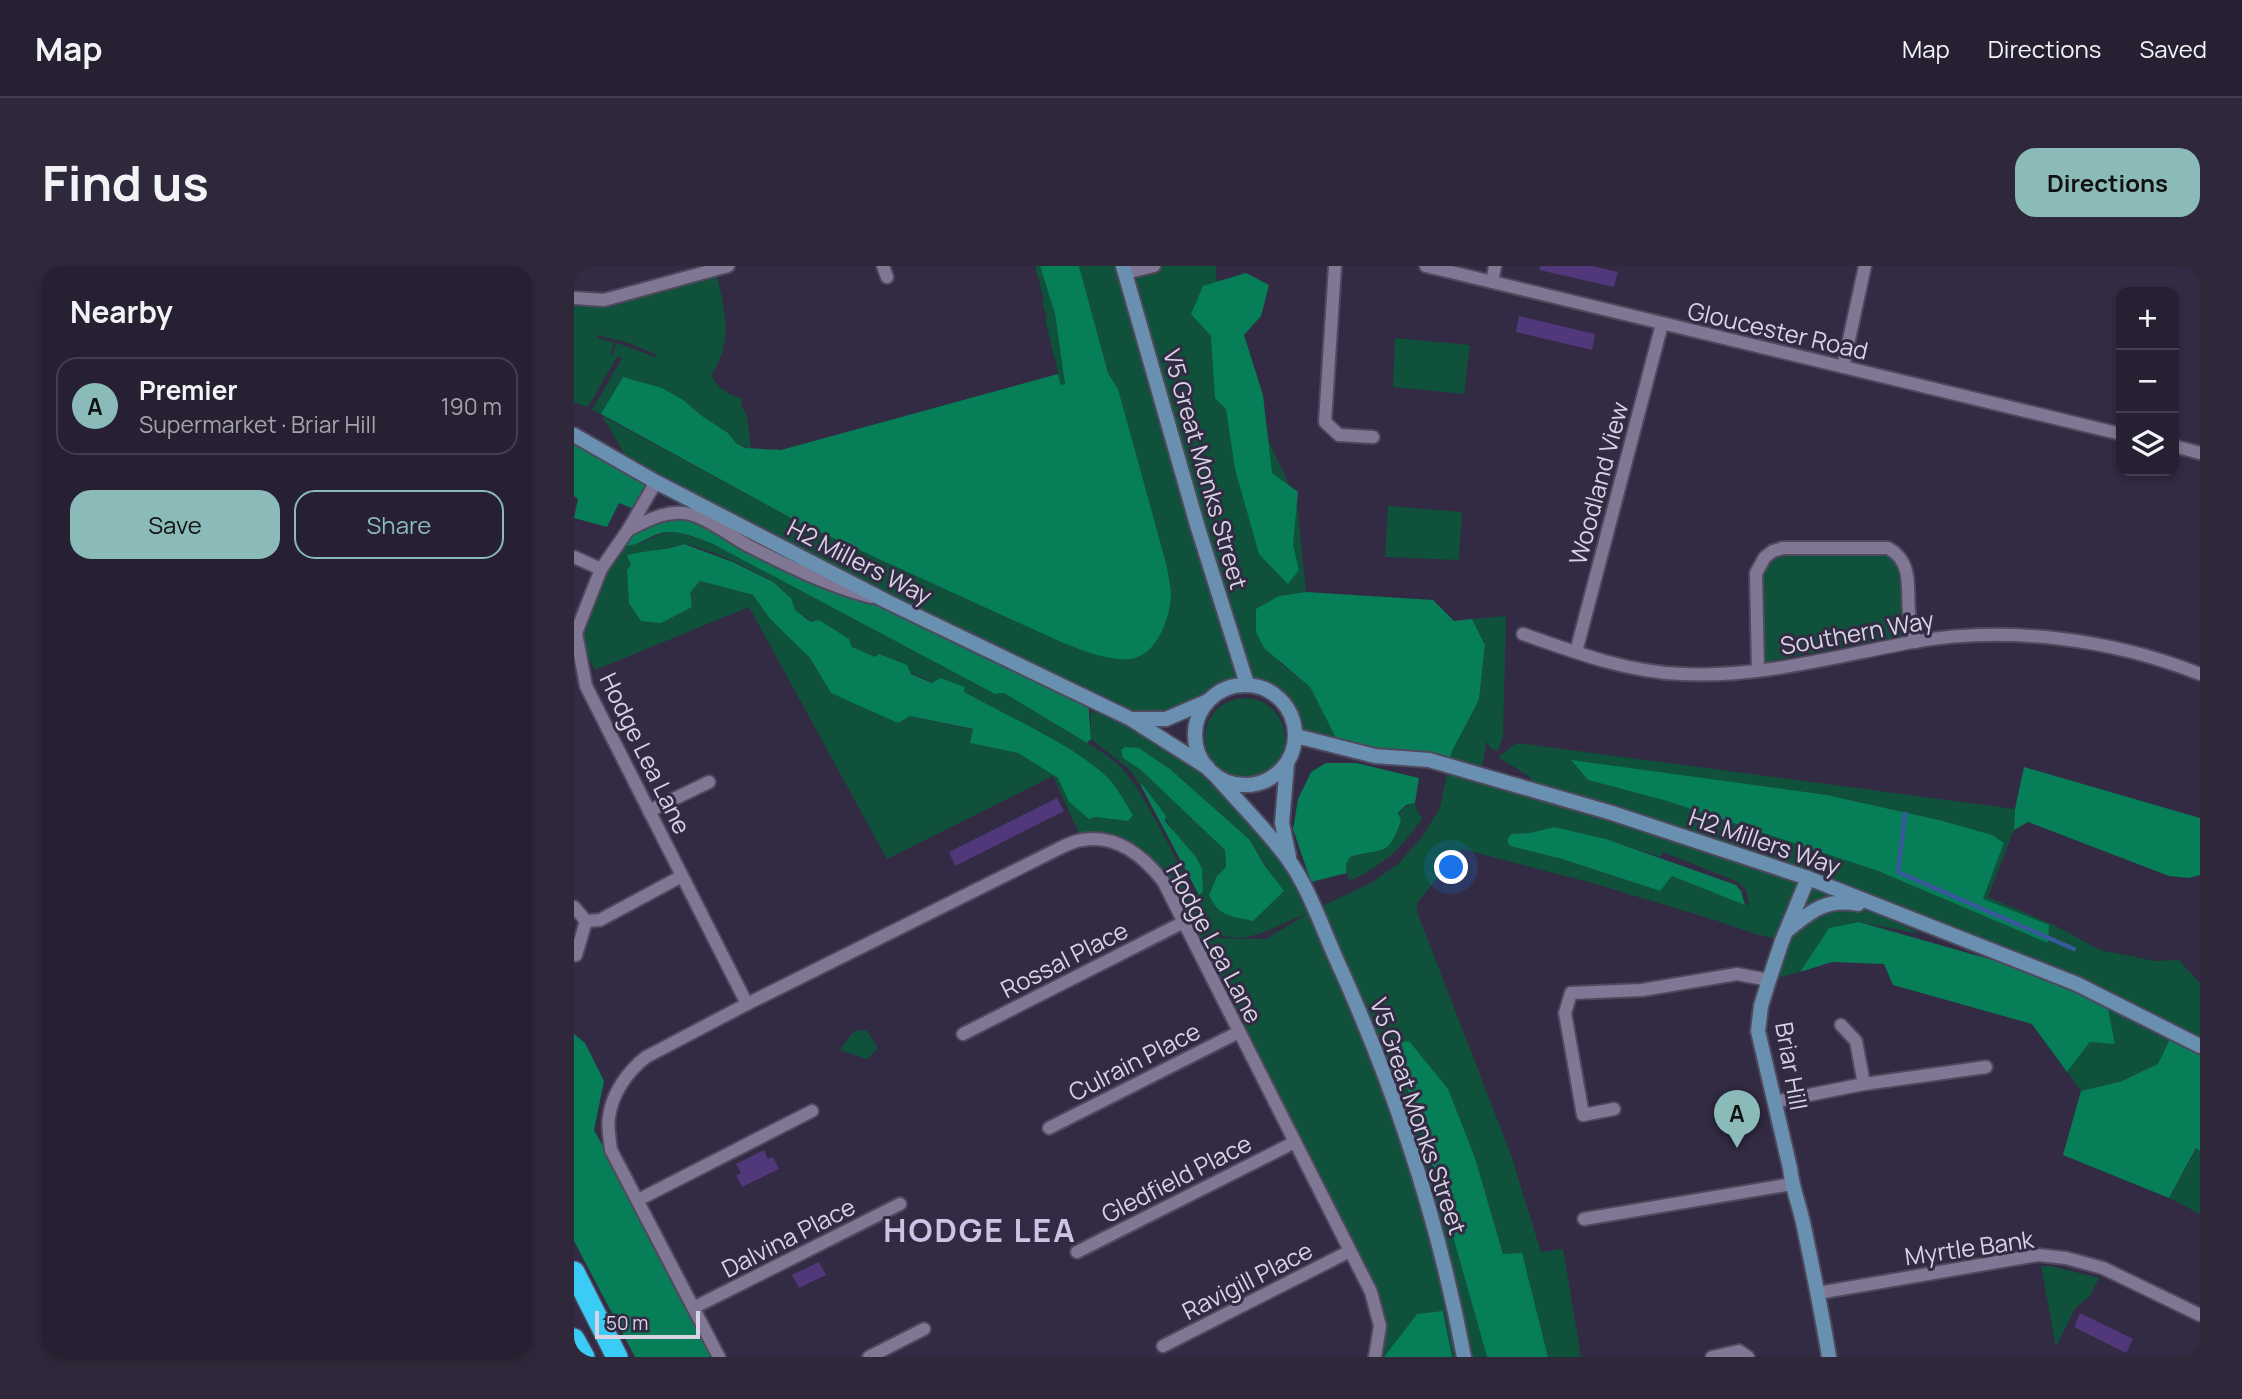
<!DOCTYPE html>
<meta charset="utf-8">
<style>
:root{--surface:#262032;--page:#2e283a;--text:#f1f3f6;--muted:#a4a3ac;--line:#423e4d;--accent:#8bbbb9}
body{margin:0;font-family:Manrope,sans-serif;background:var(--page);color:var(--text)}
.controls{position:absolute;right:21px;top:21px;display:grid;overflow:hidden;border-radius:14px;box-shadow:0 4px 10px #0003}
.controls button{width:63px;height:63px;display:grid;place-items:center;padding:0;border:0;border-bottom:2px solid var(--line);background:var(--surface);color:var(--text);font:35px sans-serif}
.scale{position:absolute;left:21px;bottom:18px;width:105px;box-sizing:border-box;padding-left:7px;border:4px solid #d7d3e3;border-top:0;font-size:19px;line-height:24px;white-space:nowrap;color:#d7d3e3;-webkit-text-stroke:5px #322b43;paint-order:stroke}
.you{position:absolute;left:878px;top:602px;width:24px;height:24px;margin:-18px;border:5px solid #fff;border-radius:50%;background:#1a73e8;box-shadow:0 0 0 10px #1a73e833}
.badge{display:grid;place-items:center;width:46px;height:46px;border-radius:50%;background:var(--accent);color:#111;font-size:23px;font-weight:700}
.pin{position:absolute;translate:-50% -58px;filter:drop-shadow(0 2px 4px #0008)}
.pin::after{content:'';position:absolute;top:37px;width:24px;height:21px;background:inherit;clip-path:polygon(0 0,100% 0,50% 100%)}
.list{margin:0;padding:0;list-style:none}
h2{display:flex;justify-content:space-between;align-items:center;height:91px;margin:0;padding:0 28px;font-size:30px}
h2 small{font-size:23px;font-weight:400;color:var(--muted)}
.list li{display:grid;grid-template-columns:46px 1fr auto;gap:21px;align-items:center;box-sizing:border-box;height:98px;margin:0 14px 14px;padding:0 14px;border:2px solid var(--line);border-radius:21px}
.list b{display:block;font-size:26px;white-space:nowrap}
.list p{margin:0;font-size:23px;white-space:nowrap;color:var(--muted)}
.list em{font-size:23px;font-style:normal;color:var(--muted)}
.actions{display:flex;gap:14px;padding:21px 28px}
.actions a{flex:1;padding:16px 0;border:2px solid var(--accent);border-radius:21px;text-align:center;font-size:24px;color:var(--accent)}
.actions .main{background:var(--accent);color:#111}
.icon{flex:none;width:38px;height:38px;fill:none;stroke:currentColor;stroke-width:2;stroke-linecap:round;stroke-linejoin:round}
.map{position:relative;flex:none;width:1626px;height:1091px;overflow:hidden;border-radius:21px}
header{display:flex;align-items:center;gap:42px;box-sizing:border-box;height:98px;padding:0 35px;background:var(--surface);border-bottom:2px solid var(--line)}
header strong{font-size:33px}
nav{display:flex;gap:38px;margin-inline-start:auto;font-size:24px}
.intro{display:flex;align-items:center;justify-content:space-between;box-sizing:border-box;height:168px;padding:0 42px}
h1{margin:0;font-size:49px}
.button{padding:18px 32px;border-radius:21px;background:var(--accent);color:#111;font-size:24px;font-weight:700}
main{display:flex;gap:42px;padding:0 42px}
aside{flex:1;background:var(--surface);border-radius:21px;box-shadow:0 4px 10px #0003}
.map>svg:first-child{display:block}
</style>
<header>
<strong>Map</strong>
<nav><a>Map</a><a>Directions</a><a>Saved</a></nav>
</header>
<div class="intro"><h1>Find us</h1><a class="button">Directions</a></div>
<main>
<aside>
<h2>Nearby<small></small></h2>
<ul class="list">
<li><span class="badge">A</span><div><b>Premier</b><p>Supermarket · Briar Hill</p></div><em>190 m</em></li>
</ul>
<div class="actions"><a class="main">Save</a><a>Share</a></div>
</aside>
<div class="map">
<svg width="1626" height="1091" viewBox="0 0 1626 1091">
<rect width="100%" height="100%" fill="#322b43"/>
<g fill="#0f513a" fill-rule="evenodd">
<path d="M461 0H466L481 48 492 118 487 119 471 53 473 52 468 35 470 34Z"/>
<path d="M505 0H642V10L693 171 723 236 732 326 705 330V396L736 421 766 480 722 470C718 435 691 408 654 421 645 424 639 432 631 435 611 443 589 447 568 453L637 518 661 526 715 594 740 644 797 617 825 597 848 571 866 542 878 485 905 434 911 379 898 353 932 350 929 471 924 485 916 482 913 475 906 510 964 526 956 511 924 491 943 477 1441 543 1440 564 1414 631 1480 659 1526 684 1581 695 1605 694 1626 717V781L1548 815 1507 825 1493 806 1516 776 1541 777 1531 733 1243 617 1347 668 1285 656 1255 662 1226 706 1195 714 1208 674 1181 668 1144 655 1018 617 888 583 843 637V646L937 889 967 986 989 983 1007 1091H974L948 988H929L901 892 854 801 834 775 819 777 863 914 913 1091H878L870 1046 843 1048 810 1091H801L806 1060 797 1026 589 615 558 584 508 574 479 510 313 593 175 341 21 404 2 367 43 279 67 277 92 266 106 267 137 277 421 428 430 427 534 490 549 503 563 522 584 558 621 630 629 626 604 572 569 519 567 520 555 503 517 473V446L550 451 60 204 27 148 18 144 48 92 43 91 14 141 0 136V32L30 34 141 3C150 39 161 77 137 109 145 123 153 128 168 133L167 139 173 150 177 183 162 177 154 167 128 150 108 133 88 122 27 149 226 257 487 376 553 393 562 392 574 384 544 123 534 107ZM23 69 55 77 83 89 81 91 43 77 38 88 36 87 41 77 23 72ZM110 278C136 282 196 310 214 329 218 333 219 339 221 344L278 381 360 417 367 412 391 421 390 426 504 489 532 510 553 555 521 551 495 536 484 512 444 487 397 477 399 464 336 450 257 427 236 392 196 353 179 329 126 315 116 327 53 304 75 286ZM565 482 596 503 676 574 699 611 643 610 652 601 651 584 566 502 549 492ZM998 495 1253 529 1365 554 1430 578 1409 633 1473 676 1304 605 1093 535 1014 514ZM980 561 1032 573 1086 591 1089 586 1164 616 1172 624 1175 639 1098 610 1085 625 988 593 937 580V568L956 567ZM733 648 692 673 646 672 638 666C675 682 699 659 733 648Z"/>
<path d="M821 72 896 79 890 128 819 121Z"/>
<path d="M814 240 888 246 885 294 811 291Z"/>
<path d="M1299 287 1318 292 1327 306 1328 370 1191 396 1188 303 1201 292 1218 289Z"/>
<circle cx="671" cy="472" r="40"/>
<path d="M841 537 844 547 849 551C829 581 809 600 775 615L772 598 776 591 811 583C817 564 820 543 841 537Z"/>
<path d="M292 764 304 782 293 793 266 784 280 765Z"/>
<path d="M1623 882 1626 885V948L1595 932Z"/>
<path d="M1467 1000H1477L1525 1012 1516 1030 1501 1042 1482 1081Z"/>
</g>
<g fill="#067e58">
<path d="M466 0H505L534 107 544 123 593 301C594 310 597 320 597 328 597 351 582 391 556 393 533 395 508 384 487 376L226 257 27 148 49 111 88 122 108 133 128 150 154 167 162 177 171 182 207 184 484 108 487 119 491 118 481 48Z"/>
<path d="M672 7 695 19 687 50 670 69 689 129 698 207 724 226 719 279 725 304 714 318 685 288 661 203 652 143 641 132 637 70 617 48 629 20Z"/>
<path d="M0 169 82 216 65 245 45 237 33 261 0 252 4 233 0 230Z"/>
<path d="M117 248 160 272 314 336 514 433 517 473 513 477 430 427 421 428 137 277C123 272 108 265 92 266 73 269 65 283 43 279L77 252Z"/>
<path d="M110 278 159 296 199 316 217 332 221 344 237 356 245 354 275 373 278 381 301 391 305 388 333 399 337 408 358 417 367 412 391 421 390 426C433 450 495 477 531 509 543 520 550 536 559 549L554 555 521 551 515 553 495 536 484 512 444 487 396 477 399 463 336 450 324 457 257 427 236 392 196 353 179 329 126 315 116 327 118 341 87 357 67 355 55 337 53 304 57 299 53 289C72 284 90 285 110 278Z"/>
<path d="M732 326 859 334 880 355 898 353 911 379 905 434 878 485 874 502 766 480 736 421 690 382 682 366V343L705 330Z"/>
<path d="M551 481 565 482 596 503 676 574 691 600 710 625 679 655C657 650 645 651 635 629L643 610 652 601 651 584 566 503 549 492 547 484Z"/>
<path d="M997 494 1253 529 1365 554 1418 569 1430 577 1409 633 1475 659 1474 677 1304 605 1093 535 1014 514Z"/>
<path d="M752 497H782L845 512 841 537 832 539 824 547 827 555C813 592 811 581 776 591L772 598 773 607 737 616 719 563 724 533 737 506Z"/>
<path d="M1450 501 1626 552V609L1615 612 1595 610 1454 556 1440 564 1441 543Z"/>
<path d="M568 518 592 550 591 555 622 591 628 603 629 626 625 629 567 520Z"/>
<path d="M980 561 1032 573 1162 619 1167 625 1171 639 1098 610 1086 625 988 593 936 580 933 574 937 568 956 567Z"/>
<path d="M1285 656 1503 718 1532 733 1541 778 1516 776 1493 806 1458 758 1319 719 1310 698 1258 696 1226 706 1255 662Z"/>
<path d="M0 768 11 777 30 815 20 864 145 1091H61L0 975Z"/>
<path d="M1597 771 1626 781V885L1622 882 1595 932 1489 889 1507 825 1548 815 1584 798Z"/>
<path d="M835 775 874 823 901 892 929 988 948 987 974 1091H913L863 914 819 777Z"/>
<path d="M869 1045 878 1091H810L843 1048Z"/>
</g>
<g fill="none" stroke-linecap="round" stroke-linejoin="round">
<path stroke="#385a9a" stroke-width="4.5" d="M1331 548 1324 606 1500 683"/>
</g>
<g fill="#50387b">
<path d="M966 0H1018L1044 6 1040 21 965 4Z"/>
<path d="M945 50 1021 68 1018 84 942 66Z"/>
<path d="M483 532 490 545 381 600 375 586Z"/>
<path d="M190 884 194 893 199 891 205 903 168 921 162 909 167 907 162 898Z"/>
<path d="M245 996 252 1009 225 1022 218 1009Z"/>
<path d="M1506 1047 1559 1073 1552 1087 1500 1061Z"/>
</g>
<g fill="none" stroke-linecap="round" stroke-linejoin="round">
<defs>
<g id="street">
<path d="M309 0 313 11"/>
<path d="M761 0 751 156 765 169 799 171"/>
<path d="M852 0 1547 168"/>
<path d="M551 7 580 0"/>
<path d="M918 16 921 0"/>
<path d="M0 32 30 34 154 0"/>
<path d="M1269 101 1291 0"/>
<path d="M1600 180 1626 187"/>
<path d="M82 216 54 264 27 303 2 367 12 420 173 738"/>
<path d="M54 264C74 254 93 243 116 248 133 252 157 270 173 279 214 300 253 319 297 331"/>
<path d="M0 291 27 303"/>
<path d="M949 368C1000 386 1053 406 1108 408 1186 412 1263 390 1339 376 1432 359 1538 373 1626 408"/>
<path d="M1002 386 1088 58"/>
<path d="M1184 404 1182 307 1191 291 1199 285 1209 282H1314C1342 297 1331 328 1336 354 1337 361 1340 369 1342 376"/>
<path d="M75 545 135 516"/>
<path d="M0 641 12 655 26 654 108 610"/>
<path d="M2 689 12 655"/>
<path d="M1267 759 1282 775 1290 818"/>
<path d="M389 768 610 656"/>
<path d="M1200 836 1290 818 1412 801"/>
<path d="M1040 843 1009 849 991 747 997 727 1068 724 1163 708 1195 714"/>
<path d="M475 862 665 766"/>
<path d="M64 934 238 845"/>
<path d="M1010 953 1218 918"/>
<path d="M503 986 721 876"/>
<path d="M1244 1027 1464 989 1492 992 1529 1002 1626 1049"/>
<path d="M121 1041 326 938"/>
<path d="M589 1080 776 985"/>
<path d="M145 1091 37 884C36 873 33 861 35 851 38 827 54 805 72 791L173 738 482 584C490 580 499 575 508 574 543 568 569 590 589 615L797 1026 806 1060 801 1091"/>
<path d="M295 1091 350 1063"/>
<path d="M1138 1091 1165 1085 1174 1091"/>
</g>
<g id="secondary">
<path d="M549 0 624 262 673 418"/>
<path d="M0 169 82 216 314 336 557 453 634 502"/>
<circle cx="671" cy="469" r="50"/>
<path d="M558 453H592L634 435"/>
<path d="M722 470 801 490 855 494 1038 547 1234 612 1503 718 1626 780"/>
<path d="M713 498 708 557 715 591"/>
<path d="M641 509C665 537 692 563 714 593 733 619 747 658 760 688 819 817 864 951 890 1091"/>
<path d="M1234 612 1208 675 1195 714 1187 740 1184 765 1216 902C1218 922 1226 941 1230 961 1239 1004 1248 1047 1255 1091"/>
<path d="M1215 663C1238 644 1254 632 1284 638"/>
</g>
<g id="highway">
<path d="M0 1006 43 1091"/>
<path d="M0 1073 10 1091"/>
</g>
</defs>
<use href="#street" stroke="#4f495d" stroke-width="16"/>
<use href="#secondary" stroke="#4f495d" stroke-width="18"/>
<use href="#highway" stroke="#4f495d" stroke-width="24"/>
<use href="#street" stroke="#7f7794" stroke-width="12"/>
<use href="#secondary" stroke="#6a90b1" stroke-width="14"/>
<use href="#highway" stroke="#3accf5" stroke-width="21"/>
</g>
<g text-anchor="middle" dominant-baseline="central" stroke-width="6" stroke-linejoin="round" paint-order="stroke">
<g font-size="24" fill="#d7d3e3" stroke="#322b43">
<text transform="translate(1204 64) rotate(13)">Gloucester Road</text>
<text transform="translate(632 203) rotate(74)">V5 Great Monks Street</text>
<text transform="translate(1024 217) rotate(-75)">Woodland View</text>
<text transform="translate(286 295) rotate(27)">H2 Millers Way</text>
<text transform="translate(1283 366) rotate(-10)">Southern Way</text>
<text transform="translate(72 487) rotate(64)">Hodge Lea Lane</text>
<text transform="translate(1191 575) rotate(19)">H2 Millers Way</text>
<text transform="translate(641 677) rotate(62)">Hodge Lea Lane</text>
<text transform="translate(490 693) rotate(-27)">Rossal Place</text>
<text transform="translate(560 795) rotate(-27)">Culrain Place</text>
<text transform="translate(1218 800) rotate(80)">Briar Hill</text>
<text transform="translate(845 850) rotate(71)">V5 Great Monks Street</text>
<text transform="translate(602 912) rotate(-27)">Gledfield Place</text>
<text transform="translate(214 971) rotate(-27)">Dalvina Place</text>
<text transform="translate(1395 981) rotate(-8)">Myrtle Bank</text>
<text transform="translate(673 1014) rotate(-27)">Ravigill Place</text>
</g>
<g font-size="32" font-weight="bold" letter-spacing="2" fill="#ccc4e4" stroke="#322b43">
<text x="406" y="964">HODGE LEA</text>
</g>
</g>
</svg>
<div class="controls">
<button>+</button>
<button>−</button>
<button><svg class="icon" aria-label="layers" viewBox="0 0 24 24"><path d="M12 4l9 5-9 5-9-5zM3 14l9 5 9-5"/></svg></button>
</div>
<div class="scale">50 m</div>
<div class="you"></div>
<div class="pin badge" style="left:1163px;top:882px">A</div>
</div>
</main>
